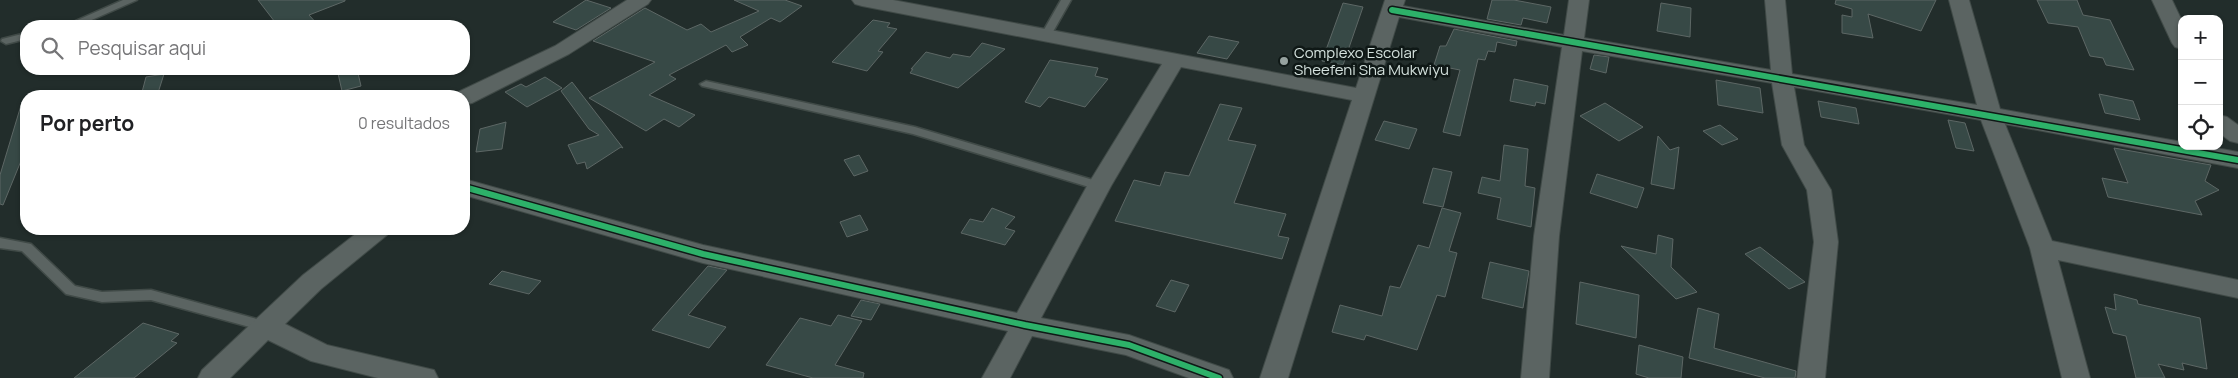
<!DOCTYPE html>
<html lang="pt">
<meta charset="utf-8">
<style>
:root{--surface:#fff;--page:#f2f2f2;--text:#202124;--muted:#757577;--line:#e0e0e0}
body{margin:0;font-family:Manrope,sans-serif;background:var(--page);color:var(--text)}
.controls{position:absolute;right:15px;top:15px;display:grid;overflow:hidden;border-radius:10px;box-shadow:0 1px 4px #0004}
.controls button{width:45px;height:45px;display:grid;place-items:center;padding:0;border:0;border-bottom:1px solid var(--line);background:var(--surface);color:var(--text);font:25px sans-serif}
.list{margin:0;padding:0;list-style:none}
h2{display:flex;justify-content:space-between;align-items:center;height:65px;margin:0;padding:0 20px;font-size:21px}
h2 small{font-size:16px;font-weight:400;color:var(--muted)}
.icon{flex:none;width:28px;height:28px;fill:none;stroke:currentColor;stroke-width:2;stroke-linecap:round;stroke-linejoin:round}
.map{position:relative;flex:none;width:2238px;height:378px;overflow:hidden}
.search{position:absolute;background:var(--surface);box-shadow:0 1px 4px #0004;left:20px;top:20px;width:450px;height:55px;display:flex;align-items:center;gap:12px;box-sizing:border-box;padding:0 18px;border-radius:20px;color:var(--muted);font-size:19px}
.panel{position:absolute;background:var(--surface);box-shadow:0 1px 4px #0004;left:20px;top:90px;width:450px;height:145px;border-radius:20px}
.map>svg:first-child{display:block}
</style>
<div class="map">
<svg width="2238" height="378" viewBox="0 0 2238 378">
<rect width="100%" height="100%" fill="#222d2b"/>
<g fill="#374946" stroke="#5d6765">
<path d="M258 0H345V1L309 15 319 26H278Z"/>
<path d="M586 0 611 8 576 30 553 22Z"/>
<path d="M734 0H785L802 6 780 22 771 18 740 37 748 45 732 52 726 45 669 75 676 79 649 95 695 115 679 127 664 119 646 131 589 98 655 62 593 41 645 8 687 30 701 24 711 32 759 11Z"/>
<path d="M1492 0H1514L1551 7 1547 23 1523 18 1521 25 1487 19Z"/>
<path d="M1836 0H1936L1921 31 1868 14 1873 38 1842 33V15L1852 17V9L1835 4Z"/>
<path d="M2037 0H2077L2083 15 2110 20 2134 70 2106 65 2103 58 2090 56 2078 27 2048 23Z"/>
<path d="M1343 3 1363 7 1343 65 1322 61Z"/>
<path d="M1661 3 1691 8 1690 37 1657 31Z"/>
<path d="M873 20 890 23 887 27 897 29 878 51 883 52 867 71 832 62Z"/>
<path d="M1454 29 1517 41 1516 46 1497 42 1495 52 1488 51 1485 60 1478 59 1460 136 1443 132 1460 70 1434 65 1440 46H1446Z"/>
<path d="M1209 36 1239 42 1227 59 1197 53Z"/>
<path d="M982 43 1005 49 958 88 910 73 913 69H911L926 52 950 58 953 54 970 57Z"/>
<path d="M1594 55 1609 57 1606 73 1590 69Z"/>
<path d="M1050 60 1098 68 1095 76 1108 79 1085 107 1049 97 1040 107 1025 102Z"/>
<path d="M337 69H357L361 86 342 91Z"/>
<path d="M164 74 157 96H141L146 77Z"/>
<path d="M545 77 562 88 527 107 505 92 521 84 526 87Z"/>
<path d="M1514 79 1548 86 1545 104 1536 102 1535 106 1510 101Z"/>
<path d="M1716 80 1760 88 1763 113 1718 105Z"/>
<path d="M572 82 623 148 621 147 587 169 585 162 577 164 568 145 599 135 589 129 561 91Z"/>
<path d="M2099 94 2133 101 2140 120 2105 113Z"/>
<path d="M1818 101 1856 108 1859 124 1821 117Z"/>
<path d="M22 102H26V156H23L3 205 0 204V175Z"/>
<path d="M1605 103 1643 127 1619 141 1580 116Z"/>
<path d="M1220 104 1242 108 1228 140 1256 145 1234 203 1286 214 1278 236 1289 238 1282 259 1115 221 1134 180 1160 186 1165 172 1189 176Z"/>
<path d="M1948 120 1965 123 1974 151 1956 148Z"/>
<path d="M1384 121 1417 129 1409 149 1375 140Z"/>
<path d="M506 122 502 149 476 152 480 129Z"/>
<path d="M1720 125 1738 139 1722 145 1703 131Z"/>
<path d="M1658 136 1670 150 1679 147 1674 189 1651 184Z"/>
<path d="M1504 145 1528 149 1525 186 1535 188 1531 227 1497 219 1501 198 1478 193 1482 177 1500 181Z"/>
<path d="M2114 148 2211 165 2205 181 2219 190 2195 201 2202 215 2108 197 2102 178 2128 183Z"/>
<path d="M859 155 868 171 854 176 844 160Z"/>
<path d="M1433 168 1452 172 1443 207 1423 203Z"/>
<path d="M1597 174 1644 188 1637 208 1590 193Z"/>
<path d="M992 208 1015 217 1005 228 1015 231 1005 245 961 233 970 219 983 222Z"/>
<path d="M1442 208 1461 213 1449 251 1457 253 1445 297 1437 295 1417 350 1366 335 1364 340 1332 332 1340 305 1382 316 1390 286 1400 288 1418 245 1429 248Z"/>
<path d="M860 215 868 230 847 237 840 222Z"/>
<path d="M1658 235 1673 239 1671 267 1697 292 1676 299 1621 246 1656 254Z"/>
<path d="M1760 247 1805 282 1789 289 1745 254Z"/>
<path d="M1490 262 1529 271 1523 308 1482 298Z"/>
<path d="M708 266 727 270 688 315 726 327 709 348 652 330Z"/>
<path d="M502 271 541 281 529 294 489 284Z"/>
<path d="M1171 280 1189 285 1175 312 1156 306Z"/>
<path d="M1580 282 1639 295 1636 338 1576 324Z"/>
<path d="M2114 294 2137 300 2138 304 2200 318 2207 369 2182 363 2184 370 2158 364 2165 378H2136L2126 336 2113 333 2105 307 2116 310Z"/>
<path d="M861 300 880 304 871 320 851 316Z"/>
<path d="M1698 308 1719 314 1714 348 1796 371 1795 378H1765L1689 358Z"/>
<path d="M838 315 862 321 835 365 864 373 863 378H813L766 365 800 318 831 326Z"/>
<path d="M143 323 179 334 171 341 177 343 134 378H74Z"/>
<path d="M1639 345 1683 357 1681 378H1649L1636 374Z"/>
</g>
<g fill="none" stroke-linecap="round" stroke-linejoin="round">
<defs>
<g id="lane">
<path d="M123 0H137L78 26H64Z"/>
<path d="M1061 0H1071L1050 37H1042L1041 35Z"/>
<path d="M26 33V39L6 44 1 41 2 39Z"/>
<path d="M706 81 915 127 1103 183 1105 186 1099 190 913 134 702 86 700 84Z"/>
<path d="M0 238 31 244 75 286 102 292 151 290 264 321 269 322 271 326 269 330 264 331 151 300 102 302 66 294 22 251 0 248Z"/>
</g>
<g id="street">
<path d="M627 0H651L648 4 569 54 472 103 464 105V96H454L456 93 555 46Z"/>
<path d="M852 0H893L1356 88 1385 0H1405L1403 6 1564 35 1569 0H1589L1584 38 1771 70 1765 0H1785L1792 74 1977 105 1949 0H1969L2000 109 2182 142V146H2205L2238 152V168L2005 124 2052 241 2238 280V298L2058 260 2090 378H2062L2030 248 1981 120 1794 87 1804 145 1831 190 1838 242 1825 378H1797L1814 242 1807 190 1782 145 1772 83 1582 51 1559 236 1549 378H1521L1534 236 1562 47 1399 17 1288 378H1260L1352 100 1181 67 1111 186 1041 318 1129 335 1229 370 1233 378H1189L1126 355 1032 336 1010 378H982L1008 331 703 263 464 195V179L703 245 1017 313 1087 186 1162 64 862 6 855 4Z"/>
<path d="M2152 0H2172L2182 21V49L2175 47 2172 43Z"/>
<path d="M2219 115 2227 117 2238 125V143L2230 141 2219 133Z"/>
<path d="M362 229H390L387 235 321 289 285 324 327 345 434 370 438 378H378L311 361 268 340 230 378H198L202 370 303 275Z"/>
</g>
</defs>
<use href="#lane" stroke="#404a47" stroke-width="3"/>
<use href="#street" stroke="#404a47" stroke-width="2"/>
<use href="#lane" fill="#5b6462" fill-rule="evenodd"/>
<use href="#street" fill="#5b6462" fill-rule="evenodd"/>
<defs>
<g id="cycleway">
<path d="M1392 10 2238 160"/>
<path d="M464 187 703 254 1025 325 1129 345 1219 378"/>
</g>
</defs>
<use href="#cycleway" stroke="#0f1816" stroke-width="9"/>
<use href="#cycleway" stroke="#2db169" stroke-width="6"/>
</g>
<circle fill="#96a29f" stroke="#0f1816" stroke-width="2" cx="1284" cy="61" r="5"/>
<g text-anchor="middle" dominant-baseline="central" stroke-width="5" stroke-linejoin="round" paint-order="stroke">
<g font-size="15" fill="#d4e1dd" stroke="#0f1816" text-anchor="start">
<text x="1294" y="52">Complexo Escolar<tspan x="1294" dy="17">Sheefeni Sha Mukwiyu</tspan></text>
</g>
</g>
</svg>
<div class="controls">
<button>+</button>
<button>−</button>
<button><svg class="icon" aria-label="locate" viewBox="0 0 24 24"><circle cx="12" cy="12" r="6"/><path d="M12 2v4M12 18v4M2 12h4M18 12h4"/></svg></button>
</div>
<div class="search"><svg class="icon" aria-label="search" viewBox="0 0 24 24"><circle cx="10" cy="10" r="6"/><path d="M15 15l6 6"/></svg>Pesquisar aqui</div>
<section class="panel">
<h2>Por perto<small>0 resultados</small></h2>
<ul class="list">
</ul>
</section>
</div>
